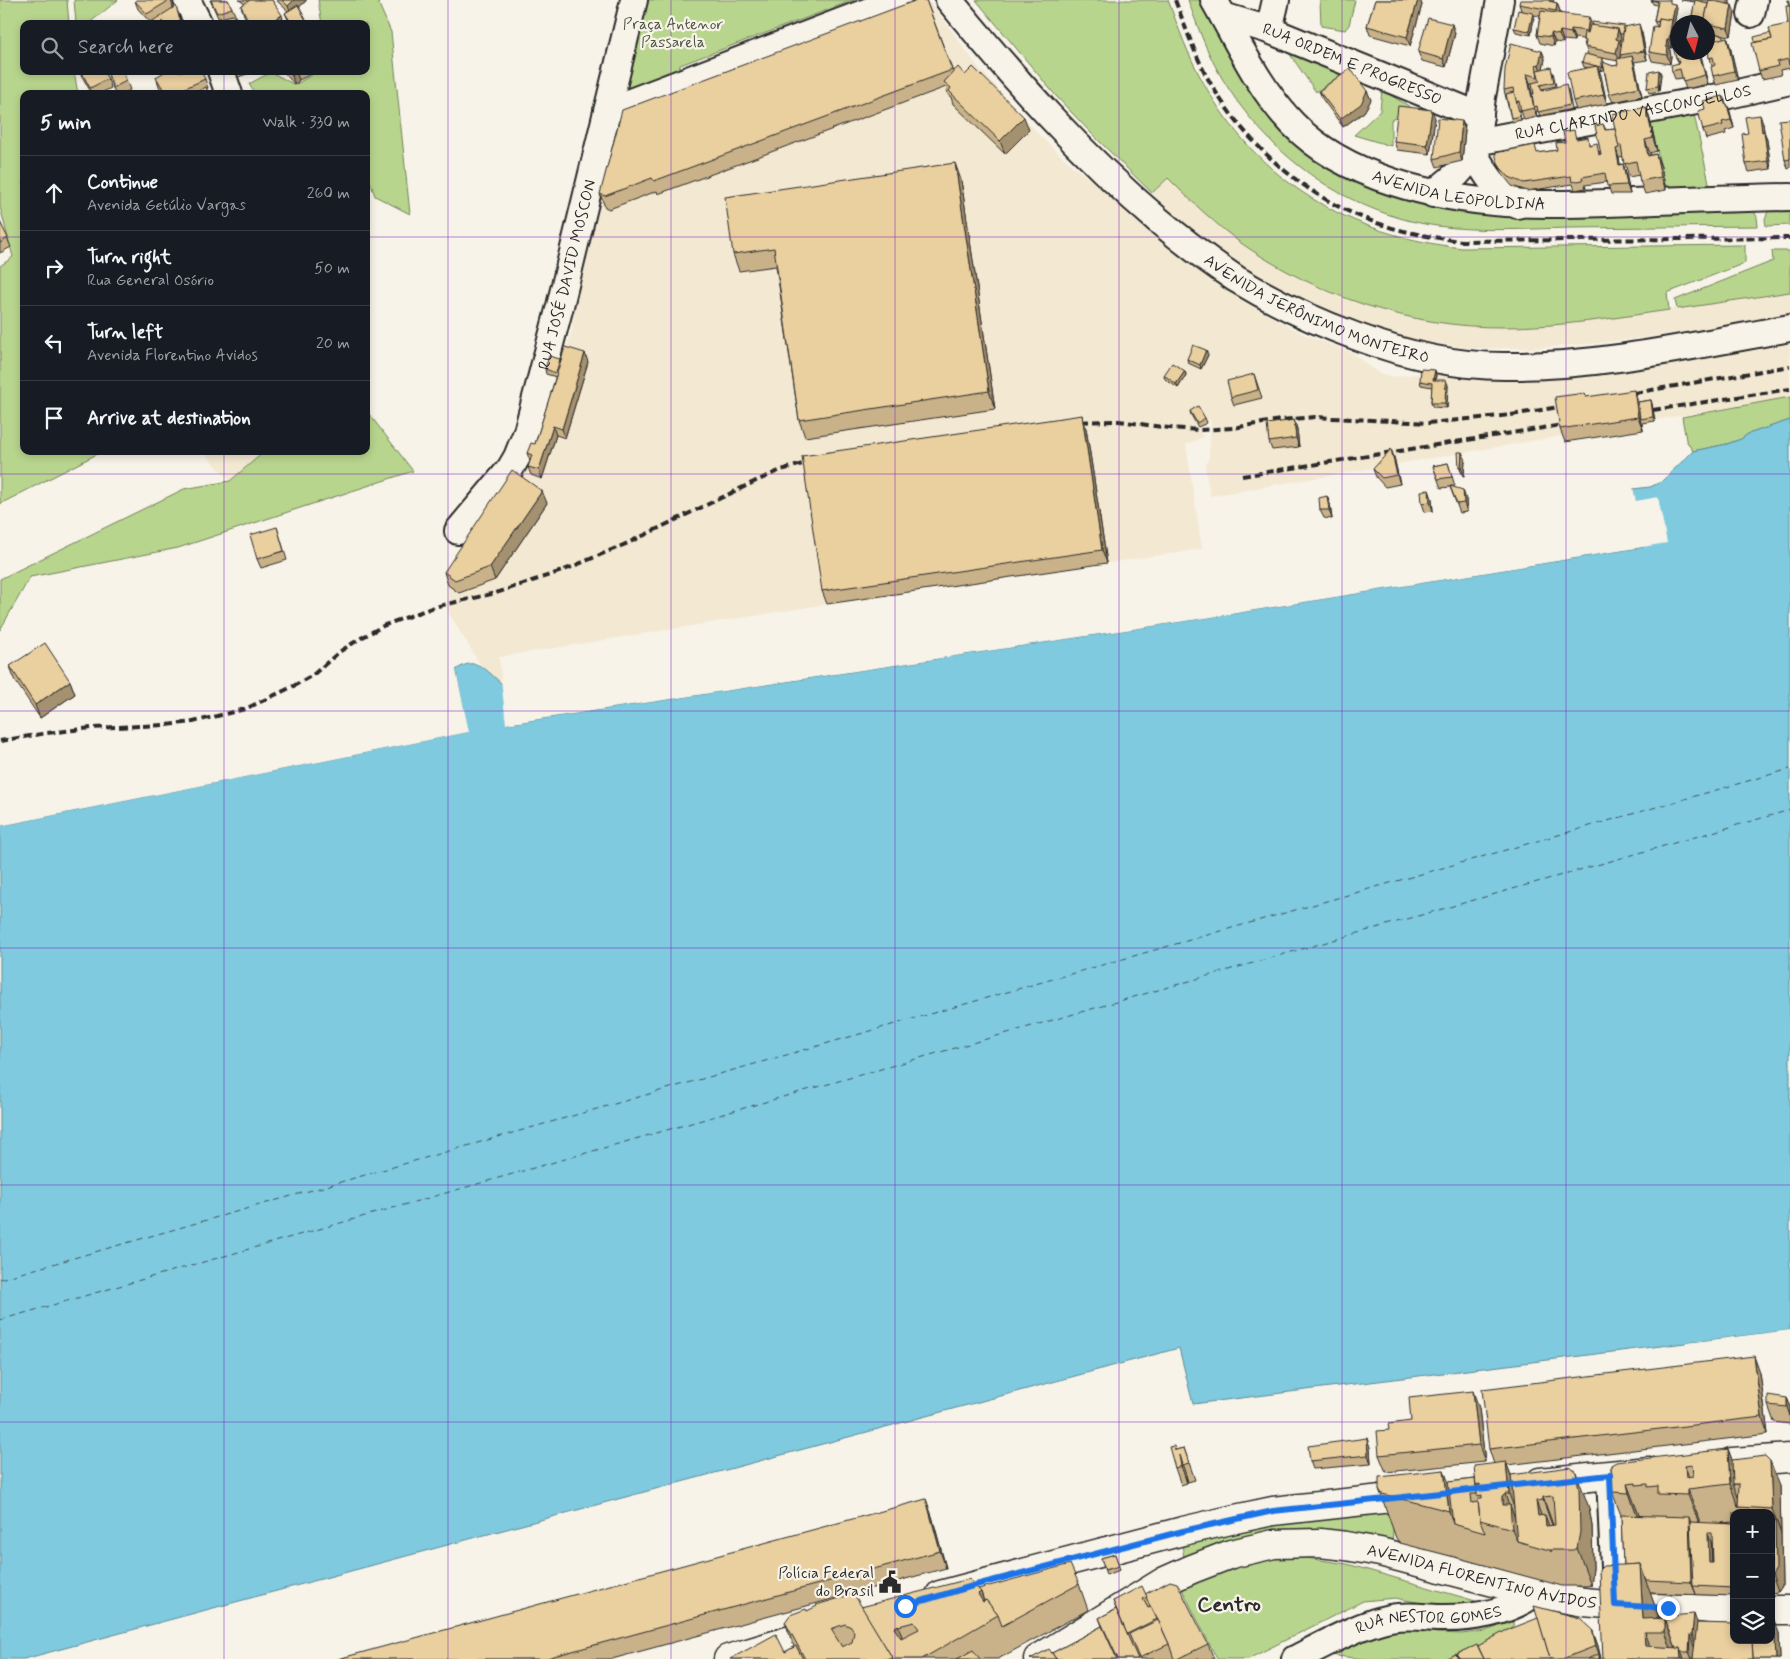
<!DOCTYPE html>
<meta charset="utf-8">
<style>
:root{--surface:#171b24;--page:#20242c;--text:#f1f3f6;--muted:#9ea1a6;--line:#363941}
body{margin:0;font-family:Mynerve,sans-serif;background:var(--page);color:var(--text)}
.controls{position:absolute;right:15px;bottom:15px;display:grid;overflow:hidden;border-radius:10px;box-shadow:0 2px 8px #0003}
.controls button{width:45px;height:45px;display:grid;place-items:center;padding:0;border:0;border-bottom:1px solid var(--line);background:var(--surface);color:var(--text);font:25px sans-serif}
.compass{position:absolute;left:1670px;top:15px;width:45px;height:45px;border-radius:50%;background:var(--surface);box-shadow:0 2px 8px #0003;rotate:173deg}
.stop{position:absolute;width:15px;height:15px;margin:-11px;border:4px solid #1a73e8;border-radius:50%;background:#fff}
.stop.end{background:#1a73e8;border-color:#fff;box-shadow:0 1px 5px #0008}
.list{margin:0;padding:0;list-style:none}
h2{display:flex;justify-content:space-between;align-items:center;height:65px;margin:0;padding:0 20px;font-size:21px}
h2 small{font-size:16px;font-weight:400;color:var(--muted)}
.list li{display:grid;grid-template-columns:32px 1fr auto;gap:15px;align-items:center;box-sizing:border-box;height:75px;padding:0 20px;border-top:1px solid var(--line)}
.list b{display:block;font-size:19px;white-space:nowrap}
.list p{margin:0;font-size:16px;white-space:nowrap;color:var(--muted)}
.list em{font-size:16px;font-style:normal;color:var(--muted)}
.icon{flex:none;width:28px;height:28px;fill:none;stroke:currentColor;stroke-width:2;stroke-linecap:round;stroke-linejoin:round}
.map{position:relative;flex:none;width:1790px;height:1659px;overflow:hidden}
.search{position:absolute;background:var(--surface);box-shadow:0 2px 8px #0003;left:20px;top:20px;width:350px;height:55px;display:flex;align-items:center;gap:12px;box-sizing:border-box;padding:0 18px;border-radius:10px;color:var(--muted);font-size:19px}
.panel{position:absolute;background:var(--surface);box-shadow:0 2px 8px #0003;left:20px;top:90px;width:350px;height:365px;border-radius:10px}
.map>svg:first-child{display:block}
</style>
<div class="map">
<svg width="1790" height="1659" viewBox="0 0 1790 1659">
<rect width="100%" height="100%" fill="#f7f3e8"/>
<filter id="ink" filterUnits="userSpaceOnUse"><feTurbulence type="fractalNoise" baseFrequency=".02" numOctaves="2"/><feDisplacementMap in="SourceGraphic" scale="10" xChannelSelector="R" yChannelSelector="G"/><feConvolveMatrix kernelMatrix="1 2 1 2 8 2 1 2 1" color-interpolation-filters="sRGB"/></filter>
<g filter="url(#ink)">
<g fill="#f3e8d2">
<path d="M931 3 979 68 1041 137 1067 161 1162 240 1193 266 1252 306 1303 334 1353 353 1378 373 1395 377 1423 373 1489 379 1572 378 1613 374 1790 344V397L1210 496 1205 465 1209 458 1211 420 1198 427 1203 437 1186 445 1202 549 827 604 499 657 502 684 480 664 448 612 446 579 531 462 573 327 572 322 620 120Z"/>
<path d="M1168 178 1213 221 1264 258 1319 287 1348 299 1408 316 1470 326 1533 327 1627 316 1790 292V313L1678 333 1602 343 1534 348H1468L1403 338 1340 319 1252 276 1199 237 1175 216 1152 193Z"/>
<path d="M203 451H254L258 457 230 481Z"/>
</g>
<g fill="#b8d58d" stroke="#72805c">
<path d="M0 0H67L69 24H24V71H74L78 94H24V451H103L0 504V266L13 257 0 207Z"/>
<path d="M74 0H118L88 24H76Z"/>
<path d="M318 0H377L391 32 410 214 375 196 366 170V94H255L249 84 271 72 295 85 318 71H366V24H322Z"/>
<path d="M646 0H854L680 65 677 80 620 96Z"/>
<path d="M976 0H1168C1178 27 1188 55 1202 80 1257 182 1349 235 1462 248L1745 245V263L1667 293 1669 310C1614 318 1559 327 1504 327 1409 328 1315 295 1238 241 1213 222 1190 200 1168 178L1152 193 1092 134 1056 96Z"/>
<path d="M1188 0H1204L1255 91 1365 182 1751 206 1757 217 1758 226C1695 227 1632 227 1569 228 1525 229 1481 232 1437 226 1345 213 1265 153 1219 73 1206 50 1197 25 1188 0Z"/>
<path d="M1320 0H1355L1349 25 1345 30 1321 26Z"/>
<path d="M1287 50 1342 74 1316 92Z"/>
<path d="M1382 90 1412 108 1391 120V146L1354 135 1380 111Z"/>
<path d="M1693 110 1710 187 1666 190 1650 120Z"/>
<path d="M1790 205V225L1766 226 1765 219 1770 206Z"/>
<path d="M1772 251H1790V292L1677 309 1675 300 1773 261Z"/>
<path d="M1790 397V420L1748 434 1741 439 1727 444 1693 451 1686 440 1682 417Z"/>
<path d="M366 410 413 471 178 548 30 577 0 630V579L184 489 230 481 265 451H366Z"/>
<path d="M1395 1508 1392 1543 1184 1558 1181 1537Z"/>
<path d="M1266 1557 1307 1558 1347 1564 1486 1604 1442 1607 1395 1598 1363 1601 1248 1659H1217L1182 1589 1207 1576Z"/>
<path d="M1510 1618 1515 1625 1482 1648 1460 1659H1365L1336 1656 1329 1651 1395 1627 1437 1633 1462 1634 1485 1631 1497 1627Z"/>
</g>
<path fill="#7fcadf" stroke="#5d8a97" d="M1790 420V1330L1193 1404 1179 1348 24 1659H0V826L468 732 456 670C476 655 486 670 502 684L507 724 1212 617 1644 547 1633 489 1650 487 1661 482 1693 451 1727 444 1741 439 1748 434Z"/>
<g fill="#f7f3e8">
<path d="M1633 487 1636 501 1658 497 1667 543 1212 617 506 724 501 680 504 683 508 721 1211 614 1641 545 1631 490Z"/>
<path d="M454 670H456L469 732 0 826V824L466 730Z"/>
<path d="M1790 1330V1332L1688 1345 1687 1343Z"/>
</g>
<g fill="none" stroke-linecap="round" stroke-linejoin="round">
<g stroke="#405358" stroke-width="1" stroke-dasharray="6 5" stroke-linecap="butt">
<path d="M0 1279 1790 769"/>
<path d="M0 1320 1790 810"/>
</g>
<defs>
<g id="minor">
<path d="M187 0 199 24"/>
<path id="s1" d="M949 0C1015 80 1079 153 1158 220 1183 241 1209 261 1236 279 1274 302 1314 321 1355 336 1403 354 1453 366 1504 366 1600 367 1696 345 1790 328"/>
<path id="s2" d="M1214 0C1238 42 1259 89 1293 124 1320 152 1356 170 1393 182 1476 209 1546 205 1632 202 1684 200 1737 198 1790 197"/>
<path d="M1751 14 1754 0"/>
<path id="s3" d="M1223 16 1269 30 1480 116"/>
<path d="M1269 30 1276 0"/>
<path d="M221 71 229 94"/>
<path d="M607 111 898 0"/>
<path id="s4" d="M1476 142 1729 95 1790 81"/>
<path d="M1475 154C1485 175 1497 191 1517 205"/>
<path d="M1433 194 1457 174 1475 154 1482 97 1500 0"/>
<path id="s5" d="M458 531 510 469 517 457 527 432 560 306 634 0"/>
<path d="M1610 1475 1618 1659"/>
<path id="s6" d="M1295 1659C1321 1646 1362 1623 1390 1618 1406 1615 1421 1617 1437 1618 1472 1619 1507 1614 1535 1593"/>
</g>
<g id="major">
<path d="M1732 1462 1790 1458"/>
<path d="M1540 1482 1649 1471"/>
<path d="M940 1595 1183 1531 1235 1519 1273 1511 1418 1495"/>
<path d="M1771 1610H1790"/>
<path d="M728 1659 827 1629"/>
<path id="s7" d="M1038 1659 1165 1581 1192 1569 1231 1554 1274 1544 1320 1543 1346 1546 1380 1552 1535 1593 1584 1602 1651 1608 1734 1610"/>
</g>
</defs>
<use href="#minor" stroke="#2b2b2b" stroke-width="30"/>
<use href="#major" stroke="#2b2b2b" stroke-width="31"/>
<use href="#minor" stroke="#f7f3e8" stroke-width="26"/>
<use href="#major" stroke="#f7f3e8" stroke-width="28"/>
<g stroke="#2b2b2b" stroke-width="4" stroke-dasharray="8 4" stroke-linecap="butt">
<path d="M1175 0C1185 26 1194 52 1207 77 1244 144 1307 200 1380 224 1407 233 1434 238 1462 241L1790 238"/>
<path d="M1623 395 1790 366"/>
<path d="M1653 410 1790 389"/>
<path d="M1069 422 1119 421 1169 428 1199 430 1233 428 1280 420 1315 417 1428 423 1511 415 1571 405"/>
<path d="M1242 476 1562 425"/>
<path d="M0 741 47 733 92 728 166 725 193 722 245 709 292 687 314 674 339 652 361 638 385 625 434 607 496 593 562 571 628 543 756 481 781 470 817 460"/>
</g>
</g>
<g fill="#c9b289" stroke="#2b2b2b" fill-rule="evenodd">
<path d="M171 0 173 8 179 15 150 22 138 9 135 1Z"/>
<path d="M210 0H228L232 8 236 17H234L237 24H221Z"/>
<path d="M239 0H272L285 23 248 24 244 15 241 6 245 4Z"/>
<path d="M277 0H306V1L299 7 308 24H290L285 13 288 11 278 2Z"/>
<path d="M926 0 953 72 965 75 1029 130 1005 154 953 104 951 97 948 95 946 87 658 194 657 191 609 209 605 207 600 194Z"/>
<path d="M1375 0H1420L1422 5 1410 46 1370 35 1367 26Z"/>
<path d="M1554 0 1553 2 1557 3 1560 11V14L1592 26 1642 33 1647 60 1634 62 1642 96 1613 102 1609 94 1603 65 1601 71 1599 70 1607 104 1576 110 1573 101 1589 68 1584 67 1582 62 1588 54 1583 40V39L1574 38V41L1563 40V43L1555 42 1554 46 1540 43 1537 35 1540 16 1534 15V17L1531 35 1516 32 1514 28 1521 10 1519 4ZM1602 58 1618 61V65L1613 66 1604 63Z"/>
<path d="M1651 0 1672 4 1677 8 1674 25 1675 29 1673 40 1678 52H1702L1703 55 1701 56 1708 84 1686 89 1682 78 1675 79 1672 71 1678 63 1673 45 1672 48H1670V52L1671 56 1670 64 1652 61 1649 52 1658 26 1656 25 1654 21 1657 5 1653 4Z"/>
<path d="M1681 0H1730V4L1735 13 1731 36 1717 34 1725 38 1727 37 1730 46 1738 80 1716 85 1713 76 1712 66 1708 49V22L1694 21 1692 16 1695 2Z"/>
<path d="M1787 0H1790V68L1780 70 1781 75 1762 79 1759 71 1755 42 1770 33 1788 24 1789 6Z"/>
<path d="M1455 33 1446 67 1422 61 1418 52Z"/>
<path d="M1542 51 1545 59 1543 69 1553 72 1556 86 1542 89V91L1568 89 1572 109 1540 116 1538 111H1536L1537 117 1524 120 1521 110H1519L1521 120 1512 122 1504 90ZM1530 83H1532L1534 94H1532Z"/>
<path d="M1659 70 1661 74 1659 91 1649 93 1647 88Z"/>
<path d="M79 71H103L108 79 111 88 99 94H92Z"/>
<path d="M107 71H123L130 90 122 94H115Z"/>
<path d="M236 71H256L238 77Z"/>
<path d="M283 71H317L299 80 295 85Z"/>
<path d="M156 77 205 79 208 88 194 94H163L159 86Z"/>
<path d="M1319 91H1367L1371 100 1364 112 1343 127 1323 100Z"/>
<path d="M1723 96 1726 104H1727L1730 112 1734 128 1725 131 1726 134 1706 139 1703 130 1705 109Z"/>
<path d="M1646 107 1650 120 1657 151 1650 153V155L1656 154 1661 167 1666 190 1645 194 1640 181 1639 175 1629 177 1623 157 1619 158 1620 165 1623 164 1626 173 1630 194H1611L1607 182 1585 185 1586 188 1575 190 1573 184 1527 191 1512 186 1503 175 1497 160 1557 150 1577 139 1590 144 1600 152V154H1601L1603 124 1606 130 1615 129Z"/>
<path d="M1435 118 1430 154 1397 150 1394 141Z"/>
<path d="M1790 119V168L1788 169 1785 160Z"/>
<path d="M1462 121 1465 130 1462 161 1437 167 1434 159Z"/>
<path d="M1763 123 1764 131 1767 140 1771 169 1749 172 1746 164 1748 133Z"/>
<path d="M961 180 995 409 805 437 799 420 776 266 739 271 733 254Z"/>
<path d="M0 222 11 247 0 253Z"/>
<path d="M1208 355 1201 369 1188 363 1187 359Z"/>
<path d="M561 361 588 362 565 438 556 435 542 479 531 475 528 467 530 461 527 453 535 444 556 377 546 374 545 369Z"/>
<path d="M1185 371 1186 375 1178 388 1165 379 1164 375Z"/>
<path d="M1254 374 1262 398 1234 405 1231 397Z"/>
<path d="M1436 375 1435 380 1448 385 1447 408 1433 407 1431 403 1432 387 1421 385 1420 381Z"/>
<path d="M1586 397 1638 402 1651 400 1652 404 1655 421 1642 423 1643 430 1565 442 1560 429Z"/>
<path d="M1190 411 1205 418 1207 423 1198 427 1191 415Z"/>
<path d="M1294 420 1297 429 1299 447 1272 450 1269 442Z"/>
<path d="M1086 428 1107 563 827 604 822 591Z"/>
<path d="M1462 452 1465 460 1464 476H1463L1459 467Z"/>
<path d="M1394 457 1400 484 1385 487 1376 477 1373 469Z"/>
<path d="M1448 463 1455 486H1451L1466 499 1467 512 1460 513 1450 487 1441 488 1433 466Z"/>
<path d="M1429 490 1432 499 1433 511 1425 512 1422 503Z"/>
<path d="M1327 496 1330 504 1332 519 1324 518 1320 510Z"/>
<path d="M547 503 495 580 459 593 448 585 444 572Z"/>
<path d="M277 527 287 560 261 568 257 559Z"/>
<path d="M10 666 70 681 75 694 40 718 14 679Z"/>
<path d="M1760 1373 1768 1434 1507 1465 1511 1475 1589 1508 1592 1525 1593 1568 1591 1585 1586 1586H1562L1466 1560 1400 1543 1396 1538 1379 1489 1444 1470 1448 1482 1475 1479 1494 1464 1489 1449Z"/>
<path d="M1787 1398 1790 1405V1424L1774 1422 1768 1405Z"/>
<path d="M1479 1408 1485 1462 1386 1472 1379 1455 1389 1430 1411 1421Z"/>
<path d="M1370 1447 1371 1464 1313 1469 1310 1461Z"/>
<path d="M1184 1448 1195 1480 1188 1482 1186 1475 1187 1483 1181 1485 1175 1468V1450Z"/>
<path d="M1728 1449 1732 1460 1780 1486 1782 1586 1778 1592 1771 1593V1513H1734V1522L1722 1523 1734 1524V1596L1650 1593 1659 1617 1779 1633 1780 1659H1603L1623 1565 1621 1515 1612 1492 1611 1465ZM1711 1542H1712L1713 1563H1712Z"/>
<path d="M932 1516 946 1568 612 1659H338Z"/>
<path d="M1115 1554 1120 1570 1106 1575 1101 1558Z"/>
<path d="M1079 1584 1088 1610 998 1659H730L785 1652 794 1647 785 1622 807 1611 861 1607 978 1589Z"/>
<path d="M1145 1594 1208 1644 1214 1659H1030L1052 1653 1102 1626 1099 1618 1116 1609 1113 1601Z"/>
<path d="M1592 1629 1598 1646 1601 1659H1459L1457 1654 1478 1646Z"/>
</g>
<g fill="#a4916f" stroke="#2b2b2b">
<path d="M294 0H306V1L291 14 288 6Z"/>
<path d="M1418 0H1420L1422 5 1410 46 1407 37Z"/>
<path d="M1726 0H1730L1729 8Z"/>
<path d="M1557 3 1560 11 1559 20 1556 11Z"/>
<path d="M1675 4 1677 8 1674 25 1675 29 1672 48 1669 40Z"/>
<path d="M1732 5 1735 13 1731 36 1728 28Z"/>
<path d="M1533 13 1534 17 1531 35 1529 31Z"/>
<path d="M282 15 284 24H268Z"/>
<path d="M1589 17 1592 26 1590 40 1587 31Z"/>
<path d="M1452 24 1455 33 1446 67 1443 59Z"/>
<path d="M1639 24 1642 33 1647 60 1644 51Z"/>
<path d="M1571 29 1574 38V41L1571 33Z"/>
<path d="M1618 29 1621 38 1620 43 1622 48 1620 61 1616 53V39Z"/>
<path d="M1560 31 1563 40V43L1559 35Z"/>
<path d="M1551 33 1555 42 1554 46 1551 37Z"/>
<path d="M1727 37 1730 46 1738 80 1734 71Z"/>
<path d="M1667 40 1670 48V52L1671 56 1670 64 1667 55 1666 47Z"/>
<path d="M1542 51 1545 59 1542 74 1539 65Z"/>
<path d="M1699 52 1701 56 1708 84 1705 75Z"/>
<path d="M1632 56 1635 64 1642 96 1639 87Z"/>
<path d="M1602 58 1604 62 1601 71 1600 67Z"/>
<path d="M1597 66 1601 75 1607 104 1604 95Z"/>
<path d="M1659 70 1661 74 1659 91 1658 86Z"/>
<path d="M296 71 299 80 295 85 292 76Z"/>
<path d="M1527 74 1530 83 1535 107H1534L1537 117 1534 108Z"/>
<path d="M1367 91 1371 100 1364 112 1343 127 1340 119Z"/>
<path d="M1727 104 1730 112 1734 128 1731 120Z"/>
<path d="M1646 107 1650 120 1657 151 1653 138Z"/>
<path d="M1432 110 1435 118 1430 154 1427 145Z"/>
<path d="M1760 115 1763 123 1765 140 1762 132Z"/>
<path d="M1024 117 1029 130 1005 154 1000 141Z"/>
<path d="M1462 121 1465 130 1462 161 1459 152Z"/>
<path d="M1764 131 1767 140 1771 169 1768 161Z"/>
<path d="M1645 140 1650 153 1653 168 1648 156Z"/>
<path d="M1616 149 1619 158 1622 174 1619 165Z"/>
<path d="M1656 154 1661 167 1666 190 1661 177Z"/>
<path d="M955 163 961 180 995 409 989 391Z"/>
<path d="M1623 164 1626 173 1630 194 1627 185Z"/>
<path d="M366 250 369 258 370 265 366 271Z"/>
<path d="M1206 350 1208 355 1201 369 1200 365Z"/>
<path d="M585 353 588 362 565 438 562 429Z"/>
<path d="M1435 370 1436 375 1435 384 1433 380Z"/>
<path d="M1185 371 1186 375 1178 388 1176 384Z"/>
<path d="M1446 380 1448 385 1447 408 1445 403Z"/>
<path d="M1634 390 1638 402 1640 419 1643 430 1638 417Z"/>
<path d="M1651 400 1652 404 1655 421 1653 417Z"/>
<path d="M1082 415 1086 428 1107 563 1102 550Z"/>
<path d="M1294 420 1297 429 1299 447 1296 438Z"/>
<path d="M553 426 556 435 542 479 539 470Z"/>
<path d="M1391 449 1394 457 1400 484 1397 475Z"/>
<path d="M1462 452 1465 460 1464 476 1461 467Z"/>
<path d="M1429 490 1432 499 1433 511 1430 502Z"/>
<path d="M1463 490 1466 499 1467 512 1464 503Z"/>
<path d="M542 491 547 503 495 580 490 567Z"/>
<path d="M1327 496 1330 504 1332 519 1329 510Z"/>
<path d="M70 681 75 694 40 718 35 705Z"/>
<path d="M1754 1356 1760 1373 1768 1434 1762 1417Z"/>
<path d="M1473 1391 1479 1408 1485 1462 1479 1445Z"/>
<path d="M1787 1398 1790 1405V1416L1787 1407Z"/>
<path d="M1367 1438 1370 1447 1371 1464 1368 1455Z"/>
<path d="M1728 1449 1741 1485 1739 1484H1733L1742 1507H1738L1730 1484Z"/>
<path d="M1179 1455 1186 1475 1187 1483 1181 1466Z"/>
<path d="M1770 1461 1780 1486 1781 1534 1772 1509Z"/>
<path d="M1506 1462 1524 1511 1527 1543 1509 1494Z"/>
<path d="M1685 1466 1693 1489 1686 1477Z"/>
<path d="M1444 1470 1461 1518 1453 1524 1449 1511Z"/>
<path d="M1576 1472 1589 1508 1592 1525 1593 1568 1591 1585 1577 1548Z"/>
<path d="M1627 1484 1641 1520 1642 1529 1629 1493Z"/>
<path d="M1688 1489 1701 1525 1702 1531 1688 1495Z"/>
<path d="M1505 1494 1510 1509V1505L1524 1543 1517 1541 1502 1505V1497Z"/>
<path d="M1543 1497 1556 1533V1536L1543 1500Z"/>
<path d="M926 1499 932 1516 946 1568 940 1551Z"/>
<path d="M1536 1501 1549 1537 1551 1552 1538 1516Z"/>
<path d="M1545 1515 1558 1550 1546 1526Z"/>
<path d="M1689 1517 1693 1530V1586L1696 1594 1691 1582Z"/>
<path d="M1775 1517 1781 1534 1782 1586 1778 1592 1772 1575Z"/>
<path d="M1708 1533 1711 1542 1712 1572 1709 1563Z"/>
<path d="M1640 1564 1663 1629 1643 1619Z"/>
<path d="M981 1592 990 1619 978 1594Z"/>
<path d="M1694 1614 1700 1631 1698 1652 1692 1635Z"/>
<path d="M1665 1618 1680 1659H1675L1665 1632Z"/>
<path d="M1774 1620 1779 1633 1780 1659H1776Z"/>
<path d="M898 1625 910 1659 894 1628Z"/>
<path d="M1592 1629 1598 1646 1601 1659H1599V1654L1596 1646Z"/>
<path d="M1644 1632 1654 1659 1645 1646Z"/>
<path d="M1690 1635 1696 1652V1659H1692L1689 1652Z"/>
<path d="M1680 1648 1684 1659H1681Z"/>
</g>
<g fill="#eacf9f" stroke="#2b2b2b" fill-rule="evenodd">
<path d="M136 0H170L147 14 135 1Z"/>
<path d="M211 0H228L232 8 217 13Z"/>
<path d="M250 0H272L282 15 268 24H250L241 6Z"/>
<path d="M282 0H294L288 6Z"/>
<path d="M917 0H926L952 70 654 181 652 178 605 196 600 194 622 110Z"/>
<path d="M1375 0H1418L1407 37 1367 26Z"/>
<path d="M1520 0H1549V1L1557 3 1556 11 1519 4Z"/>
<path d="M1652 0H1670V3L1675 4 1672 21 1659 18 1658 22 1654 21 1658 1Z"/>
<path d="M1695 0 1708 3 1705 19 1692 16Z"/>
<path d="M1709 0 1732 5 1728 28 1708 24V22H1704Z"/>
<path d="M298 5 308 24H292L285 13Z"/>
<path d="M176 6 181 24H163L162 21V24H148Z"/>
<path d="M1786 6H1790V64L1789 65 1788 59 1777 62 1778 66 1759 71 1752 43 1772 39 1769 28 1788 24Z"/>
<path d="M1518 10 1533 13 1529 31 1514 28Z"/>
<path d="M1541 11 1589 17 1587 31 1571 29V33L1560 31 1559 35 1551 33V37L1537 35Z"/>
<path d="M233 15 237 24H222L219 18Z"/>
<path d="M1428 18 1452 24 1443 59 1418 52Z"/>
<path d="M1659 18 1672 20 1669 40H1667L1666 47H1668L1667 55 1649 52 1653 26 1658 27Z"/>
<path d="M1592 22 1625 26 1624 27 1623 34H1620L1618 29 1592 26Z"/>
<path d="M1639 24 1644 51 1620 55 1624 27Z"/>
<path d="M1590 25 1618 29 1616 39 1619 40 1616 53 1585 47 1586 41 1583 40 1584 32 1588 33Z"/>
<path d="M1708 29 1715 30 1716 34 1724 35V38L1708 42Z"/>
<path d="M1770 33 1772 39 1755 42 1754 37Z"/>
<path d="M1678 35V52H1699L1705 75 1683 81 1680 69 1672 71 1671 65 1679 63 1677 57 1676 58 1672 43 1675 36Z"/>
<path d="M1727 37 1734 71 1713 76 1711 67 1715 65 1713 57 1709 58 1708 49V42Z"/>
<path d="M1511 43 1542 51 1539 65 1536 64 1538 77 1527 74 1534 108 1521 111 1519 101 1516 102 1513 88 1504 90 1505 69Z"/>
<path d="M1585 54 1602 58 1600 67 1582 62Z"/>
<path d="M1632 56 1639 87 1609 94 1603 62 1613 66 1618 65 1617 59Z"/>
<path d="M1597 66 1604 95 1573 101 1567 72Z"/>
<path d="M958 67 965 75 973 67 1024 117 1000 141 949 91 951 88 944 82Z"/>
<path d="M1551 67 1554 82 1540 85 1542 91 1566 84 1570 105 1538 112 1537 106 1534 107 1532 94H1534L1532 83 1540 81 1537 70Z"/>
<path d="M1350 68 1367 91 1361 104 1340 119 1319 91Z"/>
<path d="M1659 70 1658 86 1647 88 1649 72Z"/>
<path d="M81 71H103L108 79 90 88Z"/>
<path d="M107 71H123L126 81 113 88Z"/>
<path d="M166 71H201L205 79 172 94H166L156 77Z"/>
<path d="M287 71H296L292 76Z"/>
<path d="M206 87 209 94H195V93Z"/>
<path d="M1514 92 1520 116 1511 118 1506 94Z"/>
<path d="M1723 96 1725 104H1727L1731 120 1722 122 1723 125 1703 130 1698 111 1705 109 1703 101Z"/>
<path d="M1398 106 1432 110 1427 145 1394 141Z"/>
<path d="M1646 107 1653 138 1645 140 1648 156 1656 154 1661 177 1640 181 1636 161 1624 164 1621 145 1618 144 1612 114Z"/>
<path d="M1760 115 1762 132 1764 131 1768 161 1746 164 1742 134 1748 133 1745 117Z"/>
<path d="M1438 118 1462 121 1459 152 1434 159Z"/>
<path d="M1790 119V159L1785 160 1779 120Z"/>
<path d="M1603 124 1605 130 1615 129 1619 148 1616 149 1619 165 1623 164 1627 185 1607 186 1605 173 1582 177 1583 180 1572 182 1571 176 1524 183 1509 177 1500 167 1497 160 1495 153 1535 145 1537 153 1557 150 1556 143 1565 142 1563 132 1574 130 1576 139 1588 137 1589 145 1597 143 1599 155 1601 154 1595 126Z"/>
<path d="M955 163 989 391 799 420 774 248 733 254 725 197Z"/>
<path d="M0 222 8 238 0 243Z"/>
<path d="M1193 345 1206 350 1200 365 1187 359Z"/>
<path d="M565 347 585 353 562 429 553 426 539 470 528 467 532 455 527 453 531 443 535 444Z"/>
<path d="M549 356 560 359 556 373 545 369Z"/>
<path d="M1172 363 1185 371 1176 384 1164 375Z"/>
<path d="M1421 369 1435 370 1433 380H1446L1445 403H1431L1432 383 1420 381Z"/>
<path d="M1254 374 1258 390 1231 397 1227 381Z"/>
<path d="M1634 390 1638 417 1560 429 1555 397 1585 393 1586 397Z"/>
<path d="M1651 400 1653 417 1640 419 1638 402Z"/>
<path d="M1198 406 1205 418 1197 423 1190 411Z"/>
<path d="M1082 415 1102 550 822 591 802 456Z"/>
<path d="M1294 420 1296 438 1269 442 1267 424Z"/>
<path d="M1391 449 1397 475 1382 478 1373 469Z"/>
<path d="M1458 452H1462L1461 467H1459Z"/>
<path d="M1448 463 1452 477 1438 479 1433 466Z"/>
<path d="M512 470 542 491 490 567 455 580 444 572Z"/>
<path d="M1450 486 1463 490 1464 503 1457 504Z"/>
<path d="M1429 490 1430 502 1422 503 1421 491Z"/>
<path d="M1327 496 1329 510H1320L1319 498Z"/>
<path d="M277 527 284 551 257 559 250 535Z"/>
<path d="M45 643 70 681 35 705 10 666Z"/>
<path d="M1754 1356 1762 1417 1489 1449 1482 1389Z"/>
<path d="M1473 1391 1479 1445 1379 1455 1377 1431 1389 1430 1388 1424 1411 1421 1409 1398Z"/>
<path d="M1768 1395 1787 1398V1407L1768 1405Z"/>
<path d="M1367 1438 1368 1455 1310 1461 1308 1446Z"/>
<path d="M1174 1446 1175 1450 1184 1448 1189 1463 1182 1465 1179 1455 1181 1466 1175 1468 1169 1447Z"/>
<path d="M1728 1449 1730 1484 1688 1489V1495L1658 1494V1486L1648 1487V1484L1636 1485V1483L1627 1484 1629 1493 1612 1492 1611 1465 1616 1462ZM1692 1465 1693 1476 1686 1477 1685 1466Z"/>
<path d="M1765 1456 1770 1461 1772 1509 1738 1507 1739 1484H1733L1732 1460Z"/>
<path d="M1506 1462 1509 1494H1505L1502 1497V1505H1510L1512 1529 1480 1520 1478 1498H1482V1495L1477 1496 1476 1486H1480V1484L1476 1485 1474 1466Z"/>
<path d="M1570 1467 1576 1472 1579 1489 1580 1532 1577 1548 1573 1550H1549L1517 1541 1511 1475ZM1553 1496 1555 1525 1546 1526 1545 1515 1538 1516 1536 1501 1543 1500V1497Z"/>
<path d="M1444 1470 1449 1511 1382 1494 1379 1489V1477Z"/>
<path d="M1475 1479 1477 1494H1471L1472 1503 1478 1502 1480 1520 1485 1533 1453 1524 1448 1482Z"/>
<path d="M926 1499 940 1551 543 1659H338Z"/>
<path d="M1621 1515 1689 1517 1691 1582 1646 1580 1640 1564 1623 1565Z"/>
<path d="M1771 1517H1775L1776 1569 1772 1575H1771Z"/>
<path d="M1690 1522 1734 1524V1588L1693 1586ZM1708 1533H1712L1713 1563H1709Z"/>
<path d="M1115 1554 1119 1566 1105 1570 1101 1558Z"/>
<path d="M1070 1564 1079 1584 1002 1626 998 1615 986 1600 984 1601 981 1592 978 1589Z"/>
<path d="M1640 1564 1643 1619 1665 1618V1632H1644L1645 1646 1680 1648 1681 1659H1603L1599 1570 1603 1566Z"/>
<path d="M969 1579 981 1592 978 1594 983 1602 986 1600 998 1615 922 1659H893L861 1607ZM914 1622 919 1629 901 1638 894 1628 898 1625 899 1626Z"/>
<path d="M1170 1581 1177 1583 1208 1644 1177 1659H1174L1169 1644 1158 1620 1150 1607 1145 1594Z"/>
<path d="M1142 1586 1147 1597 1143 1599 1148 1608 1151 1607 1157 1619 1127 1634 1113 1601Z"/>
<path d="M854 1594 893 1659H805L785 1622 790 1615 806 1609 807 1611 817 1606 816 1605ZM845 1624 851 1627 854 1632 852 1642 842 1647 831 1629Z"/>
<path d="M1534 1606 1580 1618 1592 1629 1596 1646 1562 1659H1550Z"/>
<path d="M1116 1609 1138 1659H1118L1099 1618Z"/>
<path d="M1694 1614 1692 1635H1690L1689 1652H1681L1680 1648H1676L1665 1618H1657V1617Z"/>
<path d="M1538 1618 1550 1659H1484L1478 1646 1505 1631Z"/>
<path d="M1158 1620 1169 1644 1139 1658 1129 1634Z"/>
<path d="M1771 1620H1774L1776 1659H1753L1752 1640H1771Z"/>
<path d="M1697 1623 1734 1624V1640H1752L1753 1659H1693Z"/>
<path d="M1102 1626 1117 1659H1056L1052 1653Z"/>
<path d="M776 1634 785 1652 796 1646 803 1659H730Z"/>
<path d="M1477 1645 1484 1659H1460L1457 1654Z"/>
<path d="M1049 1649 1056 1659H1030Z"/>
<path d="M973 1650 980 1659H957Z"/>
<path d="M1456 1654 1458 1659H1444Z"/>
<path d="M1599 1654V1659H1587Z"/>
</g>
</g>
<g fill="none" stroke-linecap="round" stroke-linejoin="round" filter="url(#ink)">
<path stroke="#1a73e8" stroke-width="6" d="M905 1606 976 1585 1183 1531 1273 1511 1610 1475 1615 1605 1668 1608"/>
</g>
<path fill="none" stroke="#7b2cbf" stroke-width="1" stroke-opacity="0.55" d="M224 0V24M448 0V1659M671 0V1659M895 0V1659M1119 0V1659M1342 0V1659M1566 0V1659M224 71V94M0 237H24M366 237H1790M224 451V1659M0 474H1790M0 711H1790M0 948H1790M0 1185H1790M0 1422H1790"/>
<defs>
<symbol id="civic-bare" viewBox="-9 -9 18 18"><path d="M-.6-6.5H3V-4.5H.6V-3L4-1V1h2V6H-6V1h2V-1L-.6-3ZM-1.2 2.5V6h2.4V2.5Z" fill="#2b2b2b" stroke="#f7f3e8" stroke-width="2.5" paint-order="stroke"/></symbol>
</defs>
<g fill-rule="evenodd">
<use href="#civic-bare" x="874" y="1566" width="32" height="32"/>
</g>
<g text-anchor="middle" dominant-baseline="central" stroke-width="4.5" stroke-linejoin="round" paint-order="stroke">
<g font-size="16" fill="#4e5644" stroke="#f7f3e8">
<text x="673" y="24">Praça Antenor<tspan x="673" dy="18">Passarela</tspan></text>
</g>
<g font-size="16" fill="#2b2b2b" stroke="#f7f3e8">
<text stroke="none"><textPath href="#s3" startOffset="138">RUA ORDEM E PROGRESSO</textPath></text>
<text stroke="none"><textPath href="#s4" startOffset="160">RUA CLARINDO VASCONCELLOS</textPath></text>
<text stroke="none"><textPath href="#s2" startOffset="331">AVENIDA LEOPOLDINA</textPath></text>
<text stroke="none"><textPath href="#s5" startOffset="284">RUA JOSÉ DAVID MOSCON</textPath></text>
<text stroke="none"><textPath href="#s1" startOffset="488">AVENIDA JERÔNIMO MONTEIRO</textPath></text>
<text stroke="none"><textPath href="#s7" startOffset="476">AVENIDA FLORENTINO AVIDOS</textPath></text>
<text stroke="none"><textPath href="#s6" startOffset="142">RUA NESTOR GOMES</textPath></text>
</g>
<g font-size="16" fill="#2b2b2b" stroke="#f7f3e8" text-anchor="end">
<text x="874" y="1573">Polícia Federal<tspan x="874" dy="18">do Brasil</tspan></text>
</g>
<g font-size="21" font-weight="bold" fill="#2b2b2b" stroke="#f7f3e8">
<text x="1229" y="1605">Centro</text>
</g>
</g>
</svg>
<div class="controls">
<button>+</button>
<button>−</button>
<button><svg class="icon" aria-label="layers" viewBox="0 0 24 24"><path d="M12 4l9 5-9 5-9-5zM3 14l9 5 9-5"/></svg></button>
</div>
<svg class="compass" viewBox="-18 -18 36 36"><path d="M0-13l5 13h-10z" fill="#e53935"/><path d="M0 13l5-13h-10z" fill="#9ea1a6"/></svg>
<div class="stop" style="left:905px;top:1606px"></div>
<div class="stop end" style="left:1668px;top:1608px"></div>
<div class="search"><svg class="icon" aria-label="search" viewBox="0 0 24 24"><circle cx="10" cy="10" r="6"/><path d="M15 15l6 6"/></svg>Search here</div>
<section class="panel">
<h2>5 min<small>Walk · 330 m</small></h2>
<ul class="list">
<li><svg class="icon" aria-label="ahead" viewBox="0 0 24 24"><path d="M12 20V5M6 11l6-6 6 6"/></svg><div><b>Continue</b><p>Avenida Getúlio Vargas</p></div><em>260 m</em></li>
<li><svg class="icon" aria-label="right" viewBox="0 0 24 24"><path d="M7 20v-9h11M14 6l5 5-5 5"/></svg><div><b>Turn right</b><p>Rua General Osório</p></div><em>50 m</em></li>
<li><svg class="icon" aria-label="left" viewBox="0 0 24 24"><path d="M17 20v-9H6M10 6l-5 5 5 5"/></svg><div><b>Turn left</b><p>Avenida Florentino Avidos</p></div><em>20 m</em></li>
<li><svg class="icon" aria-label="arrive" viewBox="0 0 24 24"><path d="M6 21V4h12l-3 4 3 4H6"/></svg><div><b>Arrive at destination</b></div></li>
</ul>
</section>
</div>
